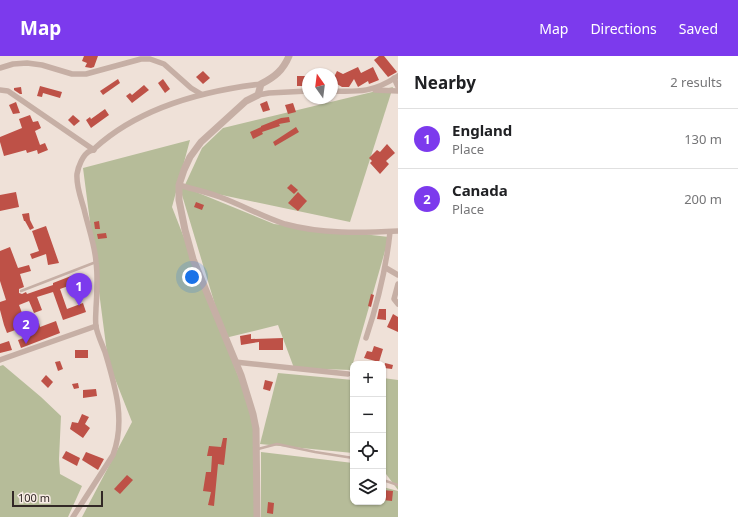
<!DOCTYPE html>
<meta charset="utf-8">
<style>
:root{--surface:#fff;--page:#f2f2f2;--text:#202124;--muted:#757577;--line:#e0e0e0;--accent:#7c3aed}
body{margin:0;font-family:"Noto Sans",sans-serif;background:var(--page);color:var(--text)}
.controls{position:absolute;right:12px;bottom:12px;display:grid;overflow:hidden;border-radius:8px;box-shadow:0 1px 3px #0004}
.controls button{width:36px;height:36px;display:grid;place-items:center;padding:0;border:0;border-bottom:1px solid var(--line);background:var(--surface);color:var(--text);font:20px sans-serif}
.compass{position:absolute;left:302px;top:12px;width:36px;height:36px;border-radius:50%;background:var(--surface);box-shadow:0 1px 3px #0004;rotate:346deg}
.scale{position:absolute;left:12px;bottom:10px;width:91px;box-sizing:border-box;padding-left:4px;border:2px solid #322826;border-top:0;font-size:11px;line-height:14px;white-space:nowrap;color:#322826;-webkit-text-stroke:3px #f7ebe4;paint-order:stroke}
.you{position:absolute;left:192px;top:221px;width:14px;height:14px;margin:-10px;border:3px solid #fff;border-radius:50%;background:#1a73e8;box-shadow:0 0 0 6px #1a73e833}
.badge{display:grid;place-items:center;width:26px;height:26px;border-radius:50%;background:var(--accent);color:#fff;font-size:13px;font-weight:700}
.pin{position:absolute;translate:-50% -33px;filter:drop-shadow(0 1px 2px #0008)}
.pin::after{content:'';position:absolute;top:21px;width:14px;height:12px;background:inherit;clip-path:polygon(0 0,100% 0,50% 100%)}
.list{margin:0;padding:0;list-style:none}
h2{display:flex;justify-content:space-between;align-items:center;height:52px;margin:0;padding:0 16px;font-size:17px}
h2 small{font-size:13px;font-weight:400;color:var(--muted)}
.list li{display:grid;grid-template-columns:26px 1fr auto;gap:12px;align-items:center;box-sizing:border-box;height:60px;padding:0 16px;border-top:1px solid var(--line)}
.list b{display:block;font-size:15px;white-space:nowrap}
.list p{margin:0;font-size:13px;white-space:nowrap;color:var(--muted)}
.list em{font-size:13px;font-style:normal;color:var(--muted)}
.icon{flex:none;width:22px;height:22px;fill:none;stroke:currentColor;stroke-width:2;stroke-linecap:round;stroke-linejoin:round}
.map{position:relative;flex:none;width:398px;height:461px;overflow:hidden}
header{display:flex;align-items:center;gap:24px;box-sizing:border-box;height:56px;padding:0 20px;background:var(--accent);color:#fff}
header strong{font-size:19px}
nav{display:flex;gap:22px;margin-inline-start:auto;font-size:14px}
main{display:flex}
aside{flex:1;background:var(--surface)}
.map>svg:first-child{display:block}
</style>
<header>
<strong>Map</strong>
<nav><a>Map</a><a>Directions</a><a>Saved</a></nav>
</header>
<main>
<div class="map">
<svg width="398" height="461" viewBox="0 0 398 461">
<rect width="100%" height="100%" fill="#efe1d8"/>
<g fill="#b6bc99">
<path d="M393 31 350 166 184 131 202 92 223 72Z"/>
<path d="M190 84 172 151 253 358 255 461H82L132 366 108 305 83 112Z"/>
<path d="M179 129 274 168 389 181 351 314 294 312 278 269 225 282Z"/>
<path d="M3 309 41 341 61 360 59 403 60 418 82 430 68 461H0V310Z"/>
<path d="M278 317 353 324V397L260 388Z"/>
<path d="M383 322 398 324V434L383 414Z"/>
<path d="M261 396 353 407V446H383V431L398 435V461H261Z"/>
</g>
<g fill="#be5147">
<path d="M84 0H98L94 11 91 12 85 11 87 7 82 5Z"/>
<path d="M379 0H384L397 16 388 21 374 4Z"/>
<path d="M358 11 361 17 373 11 379 24 369 28 368 25 358 31 354 23 349 31H342L332 25 337 15 343 18Z"/>
<path d="M203 15 210 22 203 28 196 21Z"/>
<rect x="297" y="20" width="9" height="10"/>
<path d="M118 23 120 27 103 39 100 35Z"/>
<path d="M163 23 170 33 165 37 158 27Z"/>
<path d="M144 29 149 34 132 47 126 40 130 37 132 39Z"/>
<path d="M40 30 62 36 60 42 43 37 42 41 37 40Z"/>
<path d="M21 31 22 38H20L14 34V32Z"/>
<path d="M267 45 270 54 263 56 260 48Z"/>
<path d="M16 46 20 57 13 58 9 49Z"/>
<path d="M293 47 296 56 288 58 285 49Z"/>
<path d="M105 53 109 59 91 72 86 64 90 61 91 63Z"/>
<path d="M30 59 33 66 38 65 41 72 35 75 40 89 45 87 48 94 38 98 37 94 27 97 26 94 4 100 0 86V81L22 72 19 63Z"/>
<path d="M73 59 80 65 74 70 68 64Z"/>
<path d="M289 61 290 66 279 68 280 70 262 76 263 78 253 83 250 76 261 71V70L281 62Z"/>
<path d="M296 71 299 76 275 90 273 86Z"/>
<path d="M387 88 395 97 386 105 389 108 380 118 370 107 372 105 369 102 377 94 380 96Z"/>
<path d="M291 128 298 134 294 138 287 132Z"/>
<path d="M16 136 19 151 0 155V139Z"/>
<path d="M298 136 307 145 298 155 288 147Z"/>
<path d="M196 146 204 149 202 154 194 151Z"/>
<path d="M29 157 30 164 34 172 30 174 25 165H24L22 158Z"/>
<path d="M99 165 100 173H95L94 166Z"/>
<path d="M46 170 59 207 48 209 46 198 32 203 30 198 39 195 32 175Z"/>
<path d="M106 177 107 182 98 183 97 178Z"/>
<path d="M10 191 18 212 29 209 31 215 20 218 24 231 19 233V237L22 238 26 236 27 238 53 229V227L71 220 74 228 60 233 67 253 83 247 86 256 63 264 53 236 37 241 42 254 34 257 29 245 19 249 24 262 26 261 29 269 7 277 4 269 0 254V246L6 244 0 225V195Z"/>
<path d="M371 238 374 239 371 251 368 250Z"/>
<path d="M379 253H386V264L377 263Z"/>
<path d="M393 258 398 261V276L387 271Z"/>
<path d="M56 265 60 277 21 292 18 284 32 279 30 270 39 267 40 271Z"/>
<path d="M251 278V283L283 282V294H259V286L241 289 240 280Z"/>
<path d="M9 285 12 294 0 297V288Z"/>
<path d="M374 290 383 293 379 306 364 302 367 295 372 296Z"/>
<rect x="75" y="294" width="13" height="8"/>
<path d="M60 305 63 313 58 315 55 306Z"/>
<path d="M385 307 393 309 392 313 384 312Z"/>
<path d="M46 319 53 326 48 332 41 325Z"/>
<path d="M265 324 273 326 270 335 263 333Z"/>
<path d="M78 327 79 332 74 333 72 328Z"/>
<path d="M96 333 97 340 83 342V334Z"/>
<path d="M82 358 89 361 85 368 90 372 83 382 70 373 72 366 78 367Z"/>
<path d="M223 382H227L224 409 218 408 214 450 208 449 211 436 203 435 206 416H211L212 400H207L209 390 221 391Z"/>
<path d="M66 395 80 402 77 410 62 402Z"/>
<path d="M86 396 104 403 98 414 82 404Z"/>
<path d="M127 419 133 424 120 438 114 433Z"/>
<path d="M383 434 393 435 392 445 383 444Z"/>
<path d="M268 446 274 447 273 458 267 457Z"/>
</g>
<g fill="none" stroke-linecap="round" stroke-linejoin="round">
<g stroke="#c6afa5" stroke-width="2.5">
<path d="M21 235 96 206"/>
<path d="M258 393 277 388 315 396 353 402"/>
<path d="M383 424 398 429"/>
</g>
<g stroke="#c6afa5" stroke-width="5.5">
<path d="M0 12 13 8 27 7 42 9 72 18H86L141 3H150L164 8 191 32 201 38"/>
<path d="M394 22 398 31"/>
<path d="M0 34 8 35 94 94"/>
<path d="M375 34 398 35"/>
<path d="M332 35C360 36 374 36 398 20"/>
<path d="M258 39 269 37 308 35"/>
<path d="M179 129C192 133 207 136 220 141 242 149 263 161 285 168 321 178 361 177 398 175"/>
<path d="M386 212 398 219"/>
<path d="M398 228 394 243 398 248"/>
<path d="M366 282C378 246 386 214 390 176"/>
<path d="M0 304 96 270"/>
<path d="M235 306 348 318"/>
<path d="M73 461 113 399C126 364 115 330 105 296 102 288 97 278 96 270 95 264 96 257 96 252 97 237 98 221 96 206 95 189 88 171 84 153 81 142 76 130 77 118 78 111 83 98 90 95 95 93 91 96 95 92 140 51 202 35 261 28"/>
</g>
<path stroke="#c6afa5" stroke-width="7" d="M257 461 256 373 253 358 241 319 193 203 185 174 179 144V129L184 114 190 101 201 86 246 45 258 39 261 28C275 21 283 14 289 0"/>
</g>
</svg>
<div class="controls">
<button>+</button>
<button>−</button>
<button><svg class="icon" aria-label="locate" viewBox="0 0 24 24"><circle cx="12" cy="12" r="6"/><path d="M12 2v4M12 18v4M2 12h4M18 12h4"/></svg></button>
<button><svg class="icon" aria-label="layers" viewBox="0 0 24 24"><path d="M12 4l9 5-9 5-9-5zM3 14l9 5 9-5"/></svg></button>
</div>
<svg class="compass" viewBox="-18 -18 36 36"><path d="M0-13l5 13h-10z" fill="#e53935"/><path d="M0 13l5-13h-10z" fill="#757577"/></svg>
<div class="scale">100 m</div>
<div class="you"></div>
<div class="pin badge" style="left:79px;top:250px">1</div>
<div class="pin badge" style="left:26px;top:288px">2</div>
</div>
<aside>
<h2>Nearby<small>2 results</small></h2>
<ul class="list">
<li><span class="badge">1</span><div><b>England</b><p>Place</p></div><em>130 m</em></li>
<li><span class="badge">2</span><div><b>Canada</b><p>Place</p></div><em>200 m</em></li>
</ul>
</aside>
</main>
